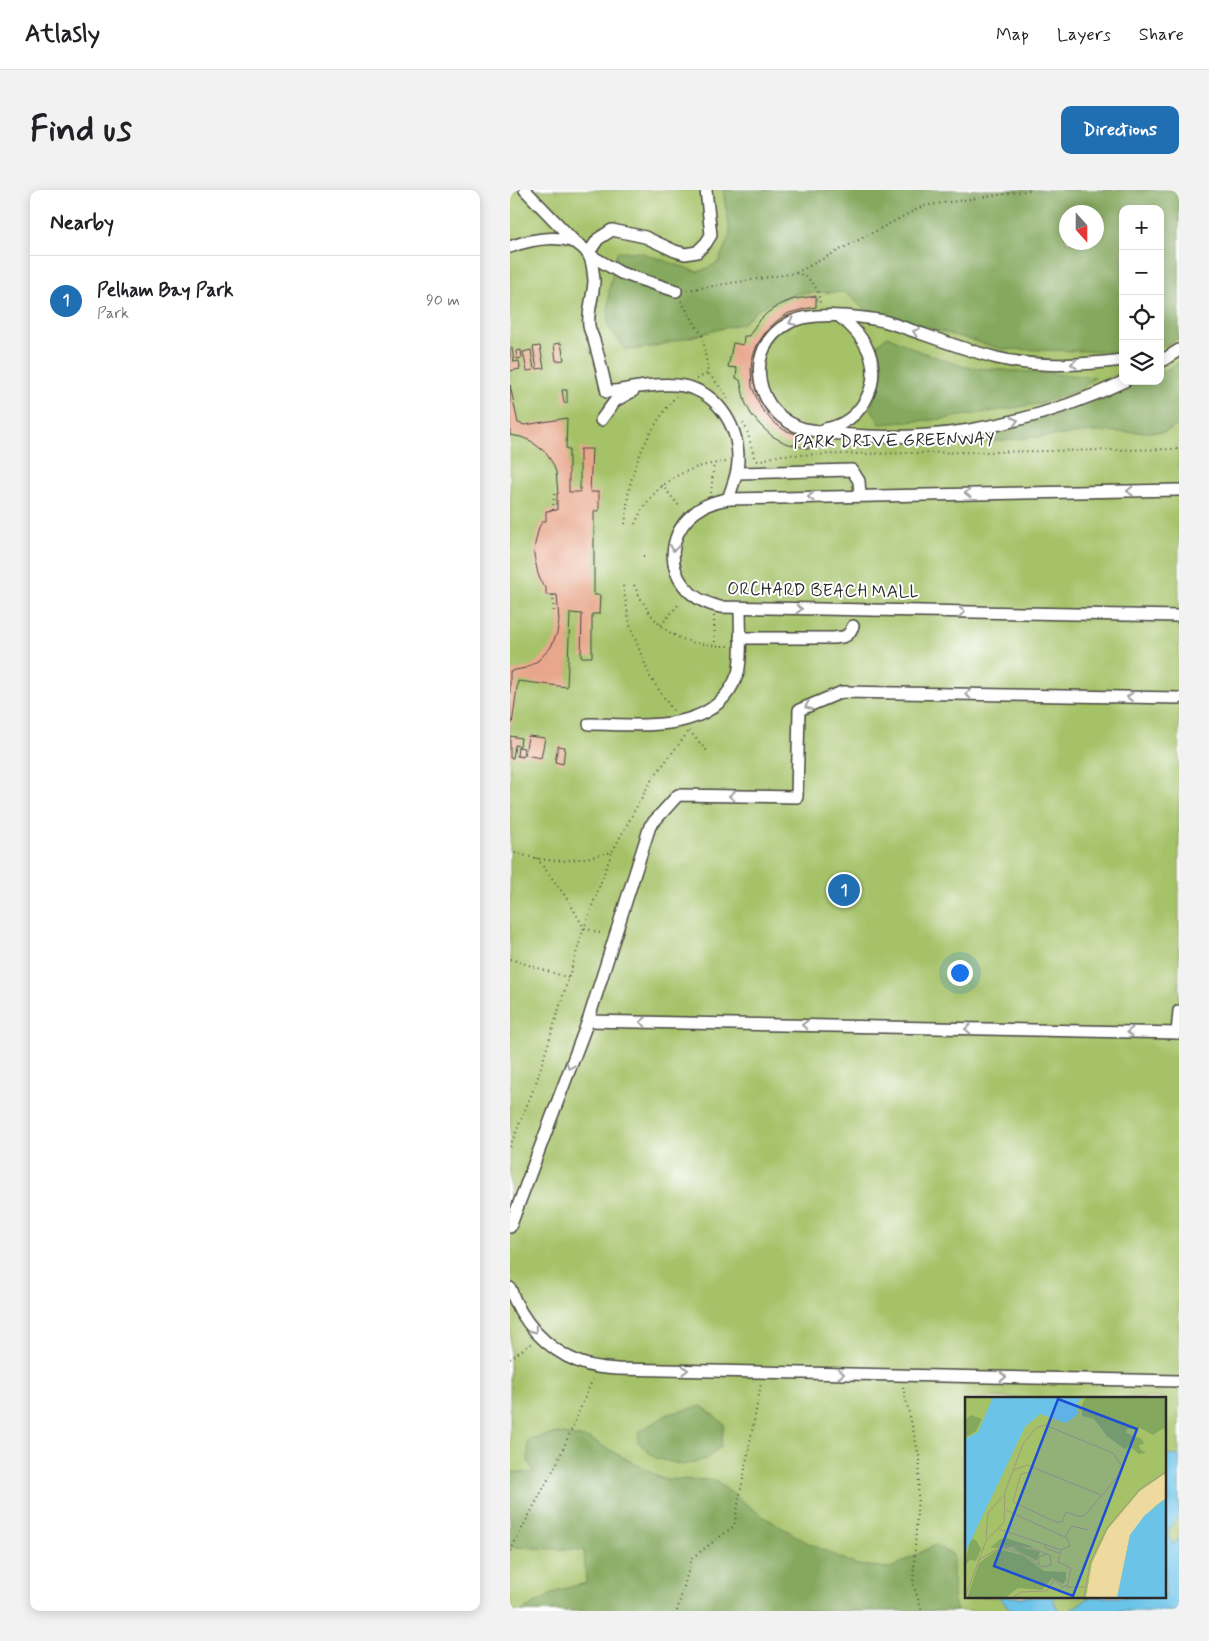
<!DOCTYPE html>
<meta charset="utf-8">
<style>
:root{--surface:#fff;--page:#f2f2f2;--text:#202124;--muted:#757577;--line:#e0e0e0;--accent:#1f6fb2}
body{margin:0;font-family:Mynerve,sans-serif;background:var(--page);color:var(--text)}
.controls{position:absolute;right:15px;top:15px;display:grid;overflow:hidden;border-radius:10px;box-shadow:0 2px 12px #0003}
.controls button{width:45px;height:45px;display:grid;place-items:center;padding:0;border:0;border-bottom:1px solid var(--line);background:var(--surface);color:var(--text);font:25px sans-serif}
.compass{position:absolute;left:549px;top:15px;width:45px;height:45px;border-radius:50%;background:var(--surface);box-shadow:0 2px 12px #0003;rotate:159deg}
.you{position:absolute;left:449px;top:782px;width:18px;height:18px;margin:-12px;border:4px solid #fff;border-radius:50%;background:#1a73e8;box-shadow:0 0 0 8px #1a73e833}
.badge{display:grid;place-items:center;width:32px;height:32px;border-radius:50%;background:var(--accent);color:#fff;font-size:16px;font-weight:700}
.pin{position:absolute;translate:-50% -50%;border:2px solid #fff;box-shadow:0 1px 5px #0006}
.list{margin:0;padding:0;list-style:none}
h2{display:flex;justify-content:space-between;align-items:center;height:65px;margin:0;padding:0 20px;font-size:21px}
h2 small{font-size:16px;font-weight:400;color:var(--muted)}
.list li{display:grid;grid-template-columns:32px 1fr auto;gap:15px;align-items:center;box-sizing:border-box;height:90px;padding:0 20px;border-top:1px solid var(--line)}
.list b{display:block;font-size:19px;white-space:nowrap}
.list p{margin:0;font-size:16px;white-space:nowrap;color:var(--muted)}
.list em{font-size:16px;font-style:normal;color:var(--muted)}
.icon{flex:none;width:28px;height:28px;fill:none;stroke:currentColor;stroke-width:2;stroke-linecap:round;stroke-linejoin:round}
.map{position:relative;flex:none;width:669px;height:1421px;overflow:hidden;border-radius:10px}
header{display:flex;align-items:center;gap:30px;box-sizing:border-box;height:70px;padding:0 25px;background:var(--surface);border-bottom:1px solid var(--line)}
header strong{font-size:24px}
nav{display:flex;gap:28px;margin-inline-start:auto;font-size:18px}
.intro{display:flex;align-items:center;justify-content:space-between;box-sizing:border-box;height:120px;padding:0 30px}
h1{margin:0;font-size:35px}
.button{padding:12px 22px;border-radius:10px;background:var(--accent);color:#fff;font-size:18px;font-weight:700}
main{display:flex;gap:30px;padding:0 30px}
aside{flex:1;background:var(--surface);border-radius:10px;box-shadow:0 2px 12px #0003}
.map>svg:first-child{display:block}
</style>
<header>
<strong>Atlasly</strong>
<nav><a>Map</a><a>Layers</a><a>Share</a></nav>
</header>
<div class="intro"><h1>Find us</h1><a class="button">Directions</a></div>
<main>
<aside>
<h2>Nearby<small></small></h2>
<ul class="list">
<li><span class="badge">1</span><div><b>Pelham Bay Park</b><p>Park</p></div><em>90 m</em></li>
</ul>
</aside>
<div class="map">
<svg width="669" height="1421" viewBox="0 0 669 1421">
<rect width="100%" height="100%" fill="#fff"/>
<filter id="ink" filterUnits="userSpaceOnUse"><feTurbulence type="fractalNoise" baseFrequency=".02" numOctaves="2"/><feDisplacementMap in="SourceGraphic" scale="10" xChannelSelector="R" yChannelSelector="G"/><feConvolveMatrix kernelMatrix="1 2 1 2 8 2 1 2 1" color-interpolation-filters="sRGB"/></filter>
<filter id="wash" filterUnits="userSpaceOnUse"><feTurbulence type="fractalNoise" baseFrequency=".0096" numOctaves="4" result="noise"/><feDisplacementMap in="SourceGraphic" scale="20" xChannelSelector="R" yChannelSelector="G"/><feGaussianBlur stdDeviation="1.12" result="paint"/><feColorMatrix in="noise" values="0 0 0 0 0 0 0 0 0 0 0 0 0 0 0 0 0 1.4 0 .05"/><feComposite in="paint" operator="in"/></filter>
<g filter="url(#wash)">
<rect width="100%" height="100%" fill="#efddbc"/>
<path fill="#a6c269" stroke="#68764a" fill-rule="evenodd" d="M0 0H669V1421H0ZM613 19H650V191H613ZM556 22H586V52H556ZM457 1208H655V1407H457Z"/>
<g fill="#84a85d" stroke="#586a44" fill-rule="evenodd">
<path d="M213 0H669V148L650 158V19H613V162L492 159 368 123 352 117 335 102 290 103 271 109 250 118 233 133 142 157 116 160 98 136 99 100 107 62H129L188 82 208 73 220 44ZM556 22H586V52H556Z"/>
<path d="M377 146 411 162 455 177 585 187 569 201 528 214 432 229 370 234 361 218 372 180 367 155Z"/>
<path d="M669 173V235L654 242H584L431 256 432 249 549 223 631 191H650V183Z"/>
<path d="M192 1216 214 1234 211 1256 197 1269 173 1275 145 1268 128 1252 129 1242 158 1224Z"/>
<path d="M48 1243 80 1249 153 1289 204 1290 251 1325 298 1353 347 1375 381 1378 425 1355 443 1365V1408L447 1421H12L49 1400 76 1393 74 1360 0 1357V1282L24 1283 18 1270V1250Z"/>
</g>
<g fill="#6bc3e8" stroke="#4b778a">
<path d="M655 1265 669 1266V1326L660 1337 658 1345 663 1355 669 1348V1421H559L580 1407H655Z"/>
<path d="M489 1407H543L545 1415 550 1421H502Z"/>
</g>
<g id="blocks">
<g fill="#e8a78c">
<path d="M306 106V117L294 119 279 123 268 130 257 140 247 155 242 169 241 179 242 197 251 218 262 231 274 240 289 245 300 247 299 259 275 253 262 246 250 235 241 224 235 212 230 190 226 188 227 178 218 177 223 153 233 155 234 146H239L247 133 257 123 269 115 284 109Z"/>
<path d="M51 153 54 170 46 171 44 154Z"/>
<path d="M30 156 34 178 27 179 23 157Z"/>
<path d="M2 158 4 172 9 171 10 179 0 181V159Z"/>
<path d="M11 160 12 168 7 169 6 161Z"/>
<path d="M21 160 24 180 17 181 13 162Z"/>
<path d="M0 195 8 233 15 235 57 228 56 259H59V302H70V259H82L80 302H89V321H84V405H90L89 424H82V467H71L72 424 60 423 57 497 8 491 2 534H0V481L16 478 29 470 41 457 47 443 49 431 47 405H36V396H33L28 384 24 365 25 354 29 337 33 331H36V321L47 320V303L48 304 46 282 43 274 36 263 21 251 11 247 0 245Z"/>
<path d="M52 200H57V213H54Z"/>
<path d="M0 546 11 548 10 556 5 555 3 568H0Z"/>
<path d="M18 546 35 548 31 568 15 565Z"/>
<path d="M48 556 55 557 53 574 45 572Z"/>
<path d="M8 557 14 558 13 567 7 566Z"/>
</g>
</g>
</g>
<g filter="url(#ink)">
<use href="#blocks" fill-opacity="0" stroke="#484641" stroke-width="1"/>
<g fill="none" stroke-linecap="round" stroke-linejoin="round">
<defs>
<g id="minor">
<path d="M15 0 65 52"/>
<path d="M0 57C21 49 63 40 78 64 83 71 83 82 84 90 84 105 77 121 79 136 80 142 84 148 85 154 90 170 93 186 97 202 119 199 143 193 166 195 205 198 229 234 228 271 228 284 222 297 218 309"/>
<path d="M166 101 111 83 78 64 88 49 102 40 135 47 165 61 175 64 187 62 196 53 201 45 196 0"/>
<path d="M613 170C571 175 528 178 487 168 448 158 412 143 374 131 349 126 301 121 279 133 231 158 245 226 295 239 403 259 516 238 615 191"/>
<path d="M650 172 669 160"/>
<path d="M91 230 105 211 123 201"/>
<path d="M315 239C350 233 372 196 359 162 353 148 342 136 330 127"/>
<path d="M227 283 342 280 349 291 350 305"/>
<path d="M669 300 218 309C150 319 143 402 210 417L669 426"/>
<path d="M230 448H322C334 447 338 448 343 436"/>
<path d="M79 534C131 534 206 546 228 483 232 470 230 434 230 418"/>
<path d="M78 831 669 843"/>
<path d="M667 843 669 821"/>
<path d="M0 1037 78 831 140 636 168 605 287 607 289 520 332 502 669 508"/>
<path d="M0 1098C11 1131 36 1159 69 1172 81 1177 94 1178 107 1179L669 1191"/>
</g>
</defs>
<use href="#minor" stroke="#484641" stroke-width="14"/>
<g stroke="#484641" stroke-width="2" stroke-dasharray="1 4" stroke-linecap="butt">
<path d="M286 83 413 16 521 0"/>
<path d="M177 100 286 83C302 87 310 100 310 116"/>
<path d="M171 111 193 147 198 183 215 203 220 212"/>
<path d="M187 189 198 183"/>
<path d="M233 233 237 240 245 271"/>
<path d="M247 271 272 265 669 259"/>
<path d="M152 295 170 317"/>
<path d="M201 303 204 273"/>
<path d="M43 320 44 304"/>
<path d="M115 334C117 321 117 308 120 295 128 261 144 233 166 206"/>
<path d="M125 334C142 294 175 275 217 272"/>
<path d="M133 366H143"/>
<path d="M124 395C145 441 168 456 219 456"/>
<path d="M113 396 120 435 140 487 164 522"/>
<path d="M43 405 44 425"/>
<path d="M204 426 205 456"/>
<path d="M151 435 169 414"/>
<path d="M179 541 199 563"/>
<path d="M0 661C39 675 63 672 102 662L142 589 179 541"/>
<path d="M27 668 58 710 74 738 93 744"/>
<path d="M0 769 59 788"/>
<path d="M0 957 26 893 74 738 102 662"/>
<path d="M0 1169 22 1153"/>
<path d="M393 1197 410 1270 403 1394 412 1421"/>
<path d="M0 1361 48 1271 84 1186"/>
<path d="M167 1421 182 1368 224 1336 251 1194"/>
</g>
<use href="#minor" stroke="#fff" stroke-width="11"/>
</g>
<defs><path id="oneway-chevron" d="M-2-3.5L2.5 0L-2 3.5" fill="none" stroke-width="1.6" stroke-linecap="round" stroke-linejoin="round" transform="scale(1.25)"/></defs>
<g stroke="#a0a0a0">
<use href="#oneway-chevron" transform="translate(282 132) rotate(155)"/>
<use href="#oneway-chevron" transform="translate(406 142) rotate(-161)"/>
<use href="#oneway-chevron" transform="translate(564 174) rotate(178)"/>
<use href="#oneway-chevron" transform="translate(505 231) rotate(-14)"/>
<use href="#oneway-chevron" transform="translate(620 301) rotate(179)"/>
<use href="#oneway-chevron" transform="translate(458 303) rotate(179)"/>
<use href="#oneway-chevron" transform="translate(301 307) rotate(179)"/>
<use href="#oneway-chevron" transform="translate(164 358) rotate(100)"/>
<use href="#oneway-chevron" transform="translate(289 419) rotate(1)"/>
<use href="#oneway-chevron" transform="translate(452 422) rotate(1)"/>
<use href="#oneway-chevron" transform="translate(458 504) rotate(-179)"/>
<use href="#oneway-chevron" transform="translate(620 507) rotate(-179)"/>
<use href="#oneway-chevron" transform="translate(298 516) rotate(158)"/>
<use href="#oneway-chevron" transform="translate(222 606) rotate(-179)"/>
<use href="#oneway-chevron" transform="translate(133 832) rotate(-179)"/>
<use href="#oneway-chevron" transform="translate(295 835) rotate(-179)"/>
<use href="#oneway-chevron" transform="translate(458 839) rotate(-179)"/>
<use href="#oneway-chevron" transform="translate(620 842) rotate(-179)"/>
<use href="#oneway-chevron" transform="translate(60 876) rotate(111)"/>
<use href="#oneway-chevron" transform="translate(24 1140) rotate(51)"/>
<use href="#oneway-chevron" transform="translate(175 1180) rotate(1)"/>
<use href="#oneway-chevron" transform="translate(331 1184) rotate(1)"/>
<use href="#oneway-chevron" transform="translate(493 1187) rotate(1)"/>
</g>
</g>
<g text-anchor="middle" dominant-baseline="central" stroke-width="4" stroke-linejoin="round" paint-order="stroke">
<g font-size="18" fill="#2b2b2b" stroke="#fff">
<text transform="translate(384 251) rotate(-1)">PARK DRIVE GREENWAY</text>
<text transform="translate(313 401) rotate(1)">ORCHARD BEACH MALL</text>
</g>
</g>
<g transform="translate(455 1207)">
<rect width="201" height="201" fill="#efddbc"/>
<path d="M0 0H36L0 64ZM95 0H201V101L170 129 166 138 152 201H0V130L63 17Z" fill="#a6c269"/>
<path d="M121 0H201V36L199 31 188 38 175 31 162 32 161 36 177 42 179 47 174 48 175 52 181 56 174 57 163 48 162 52 158 51 142 39 129 22 117 19V7ZM6 18 17 22 11 34 0 41V23ZM42 141 50 144 69 150 25 151 35 142ZM5 142 11 143 16 152 11 164 5 163 0 168ZM56 150 75 155 72 164 48 151ZM33 152 57 158 79 174 101 175V183L98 187 87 181 77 193 53 191 40 201H2L14 166Z" fill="#84a85d"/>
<path d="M201 76V101L189 110 165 138 152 201H121L127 166 143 132 175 94Z" fill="#eeda9e"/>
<path d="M28 0H118L112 6V18L101 26 75 17 60 30 0 156V42L13 35ZM201 101V201H152L165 138 179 119Z" fill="#6bc3e8"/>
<path fill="none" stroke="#a19682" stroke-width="1" d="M49 73 62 68 136 98M34 132 96 153 105 149 102 141 41 113M100 140 107 129 123 133M21 141 23 116 38 99M81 147 80 151 94 156M60 149 85 158 86 168 77 170 54 155 35 150ZM96 153 93 165 106 171 102 190H120M14 163 35 150M74 168V160L82 157M0 200 21 144 39 125 40 95 58 47 71 31 80 28 148 56 157 69 155 77 120 118 115 120 101 115 97 125H91L48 105 56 77 65 75 68 70M48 200 56 195 82 194 89 183 98 190 102 188M119 201 125 166 142 131 174 93 202 74"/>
<path fill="#1d4ed8" fill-opacity="0.15" stroke="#1d4ed8" stroke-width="2.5" d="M93 2 172 32 108 199 29 169Z"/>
<rect width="201" height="201" fill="none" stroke="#2b2b2b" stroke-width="2.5"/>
</g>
</svg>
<div class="controls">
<button>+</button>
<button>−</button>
<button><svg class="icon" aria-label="locate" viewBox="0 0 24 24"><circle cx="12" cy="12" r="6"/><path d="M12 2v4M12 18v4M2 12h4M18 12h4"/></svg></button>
<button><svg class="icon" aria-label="layers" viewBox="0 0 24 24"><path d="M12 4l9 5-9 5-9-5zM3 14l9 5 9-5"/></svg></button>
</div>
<svg class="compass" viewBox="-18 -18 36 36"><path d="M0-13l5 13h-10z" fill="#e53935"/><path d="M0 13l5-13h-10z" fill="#757577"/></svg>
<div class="you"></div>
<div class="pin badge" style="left:334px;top:700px">1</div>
</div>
</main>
